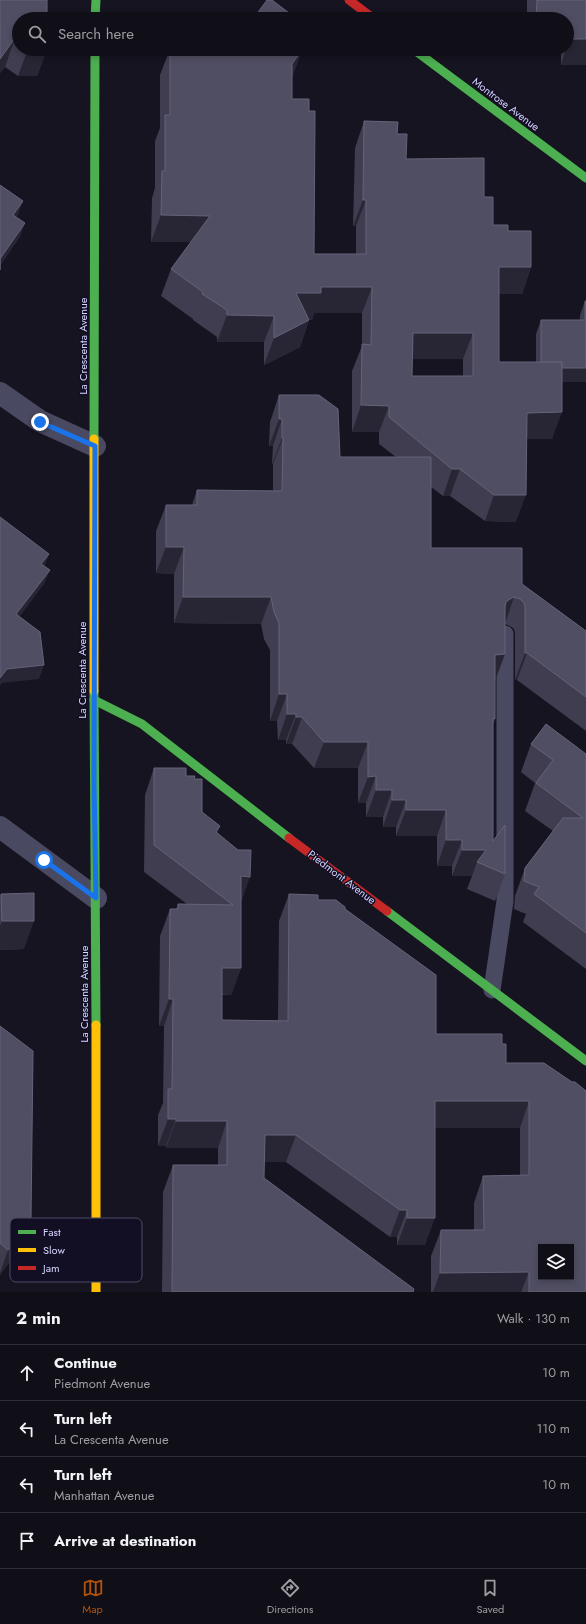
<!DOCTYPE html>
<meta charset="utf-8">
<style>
:root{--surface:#100f18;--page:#1e1d25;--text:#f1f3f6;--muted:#9c9ca2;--line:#302f37;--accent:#b45309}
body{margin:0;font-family:Jost,sans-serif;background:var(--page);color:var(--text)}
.controls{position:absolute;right:12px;bottom:12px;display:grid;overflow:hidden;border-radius:0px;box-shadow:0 2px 6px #0003}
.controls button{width:36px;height:36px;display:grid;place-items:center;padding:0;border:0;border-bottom:1px solid var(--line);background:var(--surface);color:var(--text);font:20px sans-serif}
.stop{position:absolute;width:12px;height:12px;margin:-9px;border:3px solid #1a73e8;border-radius:50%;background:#fff}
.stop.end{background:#1a73e8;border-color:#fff;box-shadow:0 1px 4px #0008}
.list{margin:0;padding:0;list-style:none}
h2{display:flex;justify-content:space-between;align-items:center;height:52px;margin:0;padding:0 16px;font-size:17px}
h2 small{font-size:13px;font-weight:400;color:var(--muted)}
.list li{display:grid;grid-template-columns:26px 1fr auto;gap:12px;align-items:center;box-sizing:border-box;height:56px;padding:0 16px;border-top:1px solid var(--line)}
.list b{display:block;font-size:15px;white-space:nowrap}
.list p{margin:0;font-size:13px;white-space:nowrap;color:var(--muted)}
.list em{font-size:13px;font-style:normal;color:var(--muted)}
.icon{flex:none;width:22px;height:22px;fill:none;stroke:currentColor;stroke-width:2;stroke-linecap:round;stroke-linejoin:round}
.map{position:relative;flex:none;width:586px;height:1292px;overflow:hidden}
.search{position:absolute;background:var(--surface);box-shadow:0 2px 6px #0003;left:12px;right:12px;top:12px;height:44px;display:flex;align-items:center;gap:10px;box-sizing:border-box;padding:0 14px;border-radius:22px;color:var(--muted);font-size:15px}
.sheet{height:276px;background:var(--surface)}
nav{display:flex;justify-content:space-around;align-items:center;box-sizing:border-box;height:56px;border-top:1px solid var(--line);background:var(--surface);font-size:11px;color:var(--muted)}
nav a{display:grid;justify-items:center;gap:2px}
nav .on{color:var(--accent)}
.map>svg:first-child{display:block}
</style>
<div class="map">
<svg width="586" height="1292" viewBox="0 0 586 1292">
<rect width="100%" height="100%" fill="#161420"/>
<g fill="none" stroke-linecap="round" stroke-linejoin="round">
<path stroke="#494a61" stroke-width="17" d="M492 990 505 901V634"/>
<g stroke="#494a61" stroke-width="22">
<path d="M0 393 40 421 95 446"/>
<path d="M0 827 96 898"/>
</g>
<g stroke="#4caf50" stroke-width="9">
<path d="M95 19 96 0"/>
<path d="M413 49 586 178"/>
<path d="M94 439 95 49"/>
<path d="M94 691 96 1025"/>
<path d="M94 700 142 724 289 838"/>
<path d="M387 911 586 1061"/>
</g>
<g stroke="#ffc107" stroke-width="9">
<path d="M94 691V439"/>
<path d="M96 1025V1292"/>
</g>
<g stroke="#c62828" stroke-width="9">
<path d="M349 0 374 19"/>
<path d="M289 838 387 911"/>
</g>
</g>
<g fill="#3f3d4f" fill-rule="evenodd">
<path d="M0 0 19 19V49H47L37 76H18L5 67 0 73Z"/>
<path d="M527 0H586V65H561V52H546V49H567V19H527Z"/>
<path d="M170 49H301L302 50 292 77V99L309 111 314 254H356V226H353L355 148 364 121 397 134 406 159 484 197 493 225 508 231 531 267 522 294H499V362H536V334L541 320H580V315L585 301 586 382H562L552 439H526L516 522 485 521 450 496H443L431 487V548L522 584 586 631V731L517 680H515V634L514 629 510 626 505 624 495 681V719L493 724V841L505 874 495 901 467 889 472 876H452V866H437V836H396V827H383V817H366V803H358V768H314L292 744H286V740H278L277 721H270V650L264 639 261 624 174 623V574L156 573V531L166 505H192L197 490 273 491V464H272L273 446H269L270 422 279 395 340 457H396L379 444V432H352V371L362 346V313H314L312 320H309L300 347 264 365V342H217V337L193 320V319L161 296 171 269 191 242H151L152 198 155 188V141L160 128V75ZM412 359H463V376H412Z"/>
<path d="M531 744 586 754V969L523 922 526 914 514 909 515 896 525 868 553 831 525 811 535 783 521 772Z"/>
<path d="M154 768 186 776 194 779 202 812 218 834 241 903V968L231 995H222V1020H278L279 921 289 894 318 900 345 909 436 1034 502 1044 506 1063H544L586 1292H431V1256L441 1230H474V1203L483 1176 520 1175V1128H435L425 1245H397V1237H390L286 1162H264V1178L414 1292H162L163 1192 173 1165H218V1148H166V1146H158V1115L163 1103 164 1026H159L160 936 170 909H176L178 904H187L144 872 145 795Z"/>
<path d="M1 894 24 949 0 950V897Z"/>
<path d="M0 1026 21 1246 0 1275Z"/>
</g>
<g fill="#282634">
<path d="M567 25H571L567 35Z"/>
<path d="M15 38 5 67 0 73V59Z"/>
<path d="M570 39H586V65H561L566 49H567Z"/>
<path d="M28 49H47L37 76H18Z"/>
<path d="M547 49H562L561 52H546Z"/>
<path d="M302 50 293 76 282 90 292 64Z"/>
<path d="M363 200H366L356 226H353Z"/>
<path d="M23 201 18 215 8 229 13 215Z"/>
<path d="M161 215 210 216 200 242H151Z"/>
<path d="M25 223 20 237 0 266V260Z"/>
<path d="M499 267H531L522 294H489Z"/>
<path d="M321 287H372L362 313H314L312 320H286L296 293Z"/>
<path d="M227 315 274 316 264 342H217Z"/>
<path d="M309 320 300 347 264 365 274 338Z"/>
<path d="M413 333H473L463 359H403Z"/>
<path d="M541 368H586V382H536Z"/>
<path d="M361 405 389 406 379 432H352Z"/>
<path d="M562 412 552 439H517L527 413Z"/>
<path d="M279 419H282L273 446H269Z"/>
<path d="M282 438H283L273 464H272Z"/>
<path d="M452 469H460L450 496H443Z"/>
<path d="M494 495H526L516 522 485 521Z"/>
<path d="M166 547H184L174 574 156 573Z"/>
<path d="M49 554 44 568 41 564Z"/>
<path d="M50 570 44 584 11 628 16 614Z"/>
<path d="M183 597H271L261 624 174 623Z"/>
<path d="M514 597 505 624 497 629 506 602 510 599Z"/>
<path d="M525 653H527L517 680H515Z"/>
<path d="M505 654 495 681V655Z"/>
<path d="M44 665 39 679 2 683 0 686V678L7 669Z"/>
<path d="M279 694H287L277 721H270Z"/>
<path d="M287 714H296L286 740H278Z"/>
<path d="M296 717H302L292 744H286Z"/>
<path d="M324 742H368L358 768H314Z"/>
<path d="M376 776 366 803H358L368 777Z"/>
<path d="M376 790H392L383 817H366Z"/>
<path d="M392 800H406L396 827H383Z"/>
<path d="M406 810H446L437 836H396Z"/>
<path d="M220 826 211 853 216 832Z"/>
<path d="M446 840H462L452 866H437Z"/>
<path d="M462 850H486L477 862 472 876H452Z"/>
<path d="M241 876 250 877 241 903Z"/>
<path d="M2 921H34L24 949 0 950V926Z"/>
<path d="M222 968H241L231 995 213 994Z"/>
<path d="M169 999H173L164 1026H159Z"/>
<path d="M435 1101H529L520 1128H426Z"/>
<path d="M168 1119H176L166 1146H158Z"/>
<path d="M176 1121H227L218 1148H166Z"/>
<path d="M265 1135H296L286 1162H255Z"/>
<path d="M400 1210H407L397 1237H390Z"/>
<path d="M31 1218 21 1246 0 1275V1273L8 1250Z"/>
<path d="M407 1218H435L425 1245H397Z"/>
<path d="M529 1272 521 1292H433L440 1273Z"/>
</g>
<g fill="#504e62" stroke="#65637a" fill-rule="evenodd">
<path d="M0 0H47V19H19V41L15 38 0 59Z"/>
<path d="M267 0H272L297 19H253Z"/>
<path d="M537 0H586V39H570L571 25H567V19H536Z"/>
<path d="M170 49H301L302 50 292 64V99H309V111H315L314 254H366V200H363L364 121 398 122 397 134H407L406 159 484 158V197H493V225H508V231H531V267H499V362H562V412L527 413 526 495H494L460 469H452L389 417V406L361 405 362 344 371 345 372 287H321V293H296L309 320 274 338V316L227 315V310L202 294 203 292 171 269 210 216 161 215 162 171H165V115H170ZM413 333H473V376H412Z"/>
<path d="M0 185 23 201 13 215 25 223 0 259V270Z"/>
<path d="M585 301H586V368H562V362H541V320H585Z"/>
<path d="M279 395H319L338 409 340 457H431V548H522V584L586 631V697L527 653H525V607L524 603 520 599 514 597 510 599 506 602 505 607V654L495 655V719L493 718V841L505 825V874L477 862 486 850H462V840H446V810H406V800H392V790H376V776L368 777V742H324L302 717H296V714H287V694H279V623L274 612 271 597H183L184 547H166V505H197V490L282 491 283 438H282V419H279Z"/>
<path d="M0 517 49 554 41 564 50 570 16 614 40 632 44 665 7 669 0 678Z"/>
<path d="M546 724 586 754V933L534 894 539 887 524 881 525 868 563 818H583L536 783 553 760 531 744Z"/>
<path d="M154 768H186V776H195L194 779H202V812L220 826 216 832 238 850H251L250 877 241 876V968H222V1020L288 1021 289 894 318 895V900H336L345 907V909L436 975V1034H502V1044H506V1063H544L572 1082H575L586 1091V1292H529V1272L440 1273 441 1230H484L483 1176 529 1175V1101H435V1218H407V1210H400L296 1135H265L264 1178 414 1289 413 1292H172L173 1165H227V1121H176V1119H168V1089H172L173 999H169L170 909H178V904L233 905 154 845ZM541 1247H571V1277H541Z"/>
<path d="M34 893V921H2L1 894Z"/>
<path d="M0 1026 33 1051 31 1218 8 1250 0 1243Z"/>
</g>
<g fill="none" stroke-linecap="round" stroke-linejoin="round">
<path stroke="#1a73e8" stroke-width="5" d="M40 422 95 446 94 783 96 898 44 860"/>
</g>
<g text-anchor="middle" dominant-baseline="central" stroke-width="3" stroke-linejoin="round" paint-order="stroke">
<g font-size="11" fill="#d6d4fe" stroke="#120f25">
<text transform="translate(506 104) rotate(37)">Montrose Avenue</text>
<text transform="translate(83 346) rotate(-90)">La Crescenta Avenue</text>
<text transform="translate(82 670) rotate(-90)">La Crescenta Avenue</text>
<text transform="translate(342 877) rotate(37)">Piedmont Avenue</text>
<text transform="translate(84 994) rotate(-90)">La Crescenta Avenue</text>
</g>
</g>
<rect x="10" y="1218" width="132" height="64" rx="6" fill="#120f25" stroke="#4d4a66" stroke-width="1"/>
<rect x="18" y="1230" width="18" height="4" fill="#4caf50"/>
<rect x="18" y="1248" width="18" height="4" fill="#ffc107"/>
<rect x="18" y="1266" width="18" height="4" fill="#c62828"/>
<g font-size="11" fill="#d6d4fe">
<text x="43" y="1236">Fast</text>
<text x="43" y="1254">Slow</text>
<text x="43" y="1272">Jam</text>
</g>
</svg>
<div class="controls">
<button><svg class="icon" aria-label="layers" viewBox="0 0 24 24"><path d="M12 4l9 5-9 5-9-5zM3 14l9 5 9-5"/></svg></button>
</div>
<div class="stop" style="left:44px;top:860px"></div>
<div class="stop end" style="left:40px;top:422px"></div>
<div class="search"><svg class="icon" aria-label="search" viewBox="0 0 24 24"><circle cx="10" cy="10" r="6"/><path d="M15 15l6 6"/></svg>Search here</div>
</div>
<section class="sheet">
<h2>2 min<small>Walk · 130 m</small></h2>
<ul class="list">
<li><svg class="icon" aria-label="ahead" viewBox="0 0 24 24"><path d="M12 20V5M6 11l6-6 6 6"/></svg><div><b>Continue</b><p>Piedmont Avenue</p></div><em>10 m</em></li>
<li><svg class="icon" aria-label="left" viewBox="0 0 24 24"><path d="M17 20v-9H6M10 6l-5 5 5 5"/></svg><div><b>Turn left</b><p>La Crescenta Avenue</p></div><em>110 m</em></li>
<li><svg class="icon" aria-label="left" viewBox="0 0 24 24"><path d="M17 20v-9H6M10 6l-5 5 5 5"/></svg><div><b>Turn left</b><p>Manhattan Avenue</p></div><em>10 m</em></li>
<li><svg class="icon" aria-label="arrive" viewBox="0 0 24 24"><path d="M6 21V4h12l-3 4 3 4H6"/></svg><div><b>Arrive at destination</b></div></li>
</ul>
</section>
<nav>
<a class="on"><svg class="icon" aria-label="map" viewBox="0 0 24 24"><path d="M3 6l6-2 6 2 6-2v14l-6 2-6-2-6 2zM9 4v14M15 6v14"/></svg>Map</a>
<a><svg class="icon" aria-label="directions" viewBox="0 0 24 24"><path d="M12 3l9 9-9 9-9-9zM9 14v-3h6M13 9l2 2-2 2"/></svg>Directions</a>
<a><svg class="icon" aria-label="saved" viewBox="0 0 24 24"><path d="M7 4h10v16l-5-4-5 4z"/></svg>Saved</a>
</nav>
